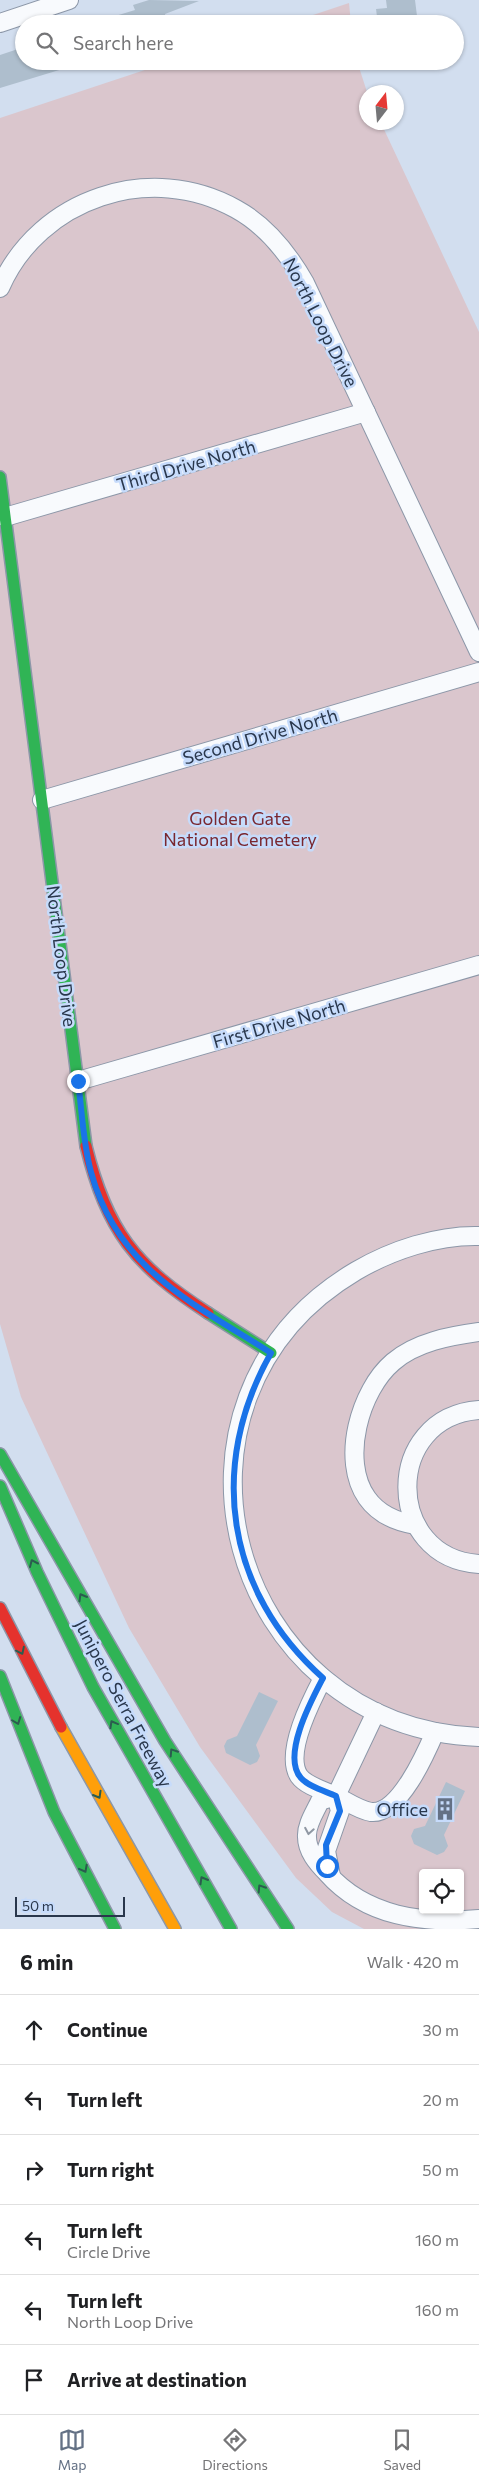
<!DOCTYPE html>
<meta charset="utf-8">
<style>
:root{--surface:#fff;--page:#f2f2f2;--text:#202124;--muted:#757577;--line:#e0e0e0;--accent:#647185}
body{margin:0;font-family:Commissioner,sans-serif;background:var(--page);color:var(--text)}
.controls{position:absolute;right:15px;bottom:15px;display:grid;overflow:hidden;border-radius:5px;box-shadow:0 1px 4px #0004}
.controls button{width:45px;height:45px;display:grid;place-items:center;padding:0;border:0;border-bottom:1px solid var(--line);background:var(--surface);color:var(--text);font:25px sans-serif}
.compass{position:absolute;left:359px;top:85px;width:45px;height:45px;border-radius:50%;background:var(--surface);box-shadow:0 1px 4px #0004;rotate:16deg}
.scale{position:absolute;left:15px;bottom:12px;width:110px;box-sizing:border-box;padding-left:5px;border:2px solid #29374c;border-top:0;font-size:14px;line-height:18px;white-space:nowrap;color:#29374c;-webkit-text-stroke:4px #c6dbfb;paint-order:stroke}
.stop{position:absolute;width:15px;height:15px;margin:-11px;border:4px solid #1a73e8;border-radius:50%;background:#fff}
.stop.end{background:#1a73e8;border-color:#fff;box-shadow:0 1px 5px #0008}
.list{margin:0;padding:0;list-style:none}
h2{display:flex;justify-content:space-between;align-items:center;height:65px;margin:0;padding:0 20px;font-size:21px}
h2 small{font-size:16px;font-weight:400;color:var(--muted)}
.list li{display:grid;grid-template-columns:32px 1fr auto;gap:15px;align-items:center;box-sizing:border-box;height:70px;padding:0 20px;border-top:1px solid var(--line)}
.list b{display:block;font-size:19px;white-space:nowrap}
.list p{margin:0;font-size:16px;white-space:nowrap;color:var(--muted)}
.list em{font-size:16px;font-style:normal;color:var(--muted)}
.icon{flex:none;width:28px;height:28px;fill:none;stroke:currentColor;stroke-width:2;stroke-linecap:round;stroke-linejoin:round}
.map{position:relative;flex:none;width:479px;height:1929px;overflow:hidden}
.search{position:absolute;background:var(--surface);box-shadow:0 1px 4px #0004;left:15px;right:15px;top:15px;height:55px;display:flex;align-items:center;gap:12px;box-sizing:border-box;padding:0 18px;border-radius:28px;color:var(--muted);font-size:19px}
.sheet{height:485px;background:var(--surface)}
nav{display:flex;justify-content:space-around;align-items:center;box-sizing:border-box;height:70px;border-top:1px solid var(--line);background:var(--surface);font-size:14px;color:var(--muted)}
nav a{display:grid;justify-items:center;gap:2px}
nav .on{color:var(--accent)}
.map>svg:first-child{display:block}
</style>
<div class="map">
<svg width="479" height="1929" viewBox="0 0 479 1929">
<rect width="100%" height="100%" fill="#d2deef"/>
<g fill="#dac6cd" fill-rule="evenodd">
<path d="M349 3 351 24H286Z"/>
<path d="M172 61H357L367 92 366 122 381 123 479 332V1929H364L332 1912 296 1878 200 1747 129 1628 21 1397 0 1324V118ZM423 1873H460V1910H423Z"/>
</g>
<g fill="#aebecd">
<path d="M149 0 199 1 165 14 166 19 149 24H100L99 21 135 10 133 5Z"/>
<path d="M386 0H415L418 24H400V22L378 24 376 9 387 8Z"/>
<path d="M24 47V61H79V64L0 88V55Z"/>
<path d="M259 1692 278 1701 256 1745 260 1756 257 1762 250 1765 226 1753 224 1746 227 1740 237 1736Z"/>
<path d="M446 1782 465 1791 444 1835 448 1846 444 1852 437 1855 414 1844 411 1836 414 1829 425 1826Z"/>
</g>
<g fill="none" stroke-linecap="round" stroke-linejoin="round">
<defs>
<g id="street">
<path d="M0 23 69 0"/>
<path d="M0 288C39 198 151 161 236 209 267 226 288 253 305 283L479 652"/>
<path d="M5 517 366 412"/>
<path d="M42 800 479 672"/>
<path d="M78 1081 479 965"/>
<path d="M479 1236C437 1235 392 1250 356 1271 138 1400 228 1727 479 1737"/>
<path d="M479 1410C383 1417 384 1558 479 1564"/>
<path d="M416 1525C397 1522 379 1515 367 1498 340 1460 360 1390 393 1362 416 1342 450 1336 479 1332"/>
<path d="M323 1678C312 1699 284 1753 299 1776 306 1786 325 1791 336 1796 346 1801 359 1810 371 1812 399 1815 426 1753 435 1732"/>
<path d="M336 1796 320 1801C315 1812 306 1825 307 1837 307 1851 317 1863 327 1873 366 1917 423 1924 479 1919"/>
<path d="M331 1876 326 1851 340 1811 336 1796 376 1712"/>
</g>
<g id="fast">
<path d="M0 477 86 1146"/>
<path d="M208 1313 271 1353"/>
<path d="M0 1454 165 1741 288 1929"/>
<path d="M0 1486 37 1572 93 1687 231 1929"/>
<path d="M0 1676 54 1812 115 1929"/>
</g>
<path id="slow" d="M61 1727 175 1929"/>
<g id="jam">
<path d="M86 1146C107 1231 135 1266 208 1313"/>
<path d="M0 1608 61 1727"/>
</g>
</defs>
<use href="#street" stroke="#8c97a8" stroke-width="20"/>
<use href="#fast" stroke="#8c97a8" stroke-width="14"/>
<use href="#slow" stroke="#8c97a8" stroke-width="14"/>
<use href="#jam" stroke="#8c97a8" stroke-width="14"/>
<use href="#street" stroke="#f8fafd" stroke-width="18"/>
<use href="#fast" stroke="#30b455" stroke-width="11"/>
<use href="#slow" stroke="#ff9f0a" stroke-width="11"/>
<use href="#jam" stroke="#e5322d" stroke-width="11"/>
</g>
<defs><path id="oneway-chevron" d="M-2-3.5L2.5 0L-2 3.5" fill="none" stroke-width="1.6" stroke-linecap="round" stroke-linejoin="round" transform="scale(1.25)"/></defs>
<g stroke="#2b5c4f">
<use href="#oneway-chevron" transform="translate(33 1563) rotate(-114)"/>
<use href="#oneway-chevron" transform="translate(82 1597) rotate(-120)"/>
<use href="#oneway-chevron" transform="translate(21 1651) rotate(64)"/>
<use href="#oneway-chevron" transform="translate(17 1721) rotate(69)"/>
<use href="#oneway-chevron" transform="translate(113 1724) rotate(-119)"/>
<use href="#oneway-chevron" transform="translate(173 1752) rotate(-123)"/>
<use href="#oneway-chevron" transform="translate(98 1795) rotate(60)"/>
<use href="#oneway-chevron" transform="translate(84 1869) rotate(62)"/>
<use href="#oneway-chevron" transform="translate(203 1880) rotate(-120)"/>
<use href="#oneway-chevron" transform="translate(261 1888) rotate(-123)"/>
</g>
<use stroke="#9098a4" href="#oneway-chevron" transform="translate(309 1831) rotate(100)"/>
<g fill="none" stroke-linecap="round" stroke-linejoin="round">
<path stroke="#1a73e8" stroke-width="6" d="M78 1081C82 1111 83 1143 91 1172 117 1269 193 1303 271 1353 207 1466 226 1592 323 1678 312 1699 281 1756 301 1778 309 1787 325 1791 336 1796L340 1811 326 1845 327 1866"/>
</g>
<defs>
<symbol id="building-bare" viewBox="-9 -9 18 18"><path d="M-4-6H4V6H1V3H-1V6H-4ZM-2.5-4.3h1.7v1.8h-1.7ZM.8-4.3h1.7v1.8H.8ZM-2.5-1h1.7V.8h-1.7ZM.8-1h1.7V.8H.8Z" fill="#647185" stroke="#c6dbfb" stroke-width="2.5" paint-order="stroke"/></symbol>
</defs>
<g fill-rule="evenodd">
<use href="#building-bare" x="429" y="1793" width="32" height="32"/>
</g>
<g text-anchor="middle" dominant-baseline="central" stroke-width="5" stroke-linejoin="round" paint-order="stroke">
<g font-size="18" fill="#29374c" stroke="#c6dbfb">
<text transform="translate(321 322) rotate(63)">North Loop Drive</text>
<text transform="translate(186 465) rotate(-16)">Third Drive North</text>
<text transform="translate(260 736) rotate(-16)">Second Drive North</text>
<text transform="translate(62 956) rotate(83)">North Loop Drive</text>
<text transform="translate(279 1023) rotate(-16)">First Drive North</text>
<text transform="translate(124 1703) rotate(62)">Junipero Serra Freeway</text>
</g>
<g font-size="18" fill="#79272f" stroke="#c6dbfb">
<text x="240" y="818">Golden Gate<tspan x="240" dy="21">National Cemetery</tspan></text>
</g>
<g font-size="18" fill="#29374c" stroke="#c6dbfb" text-anchor="end">
<text x="428" y="1809">Office</text>
</g>
</g>
</svg>
<div class="controls">
<button><svg class="icon" aria-label="locate" viewBox="0 0 24 24"><circle cx="12" cy="12" r="6"/><path d="M12 2v4M12 18v4M2 12h4M18 12h4"/></svg></button>
</div>
<svg class="compass" viewBox="-18 -18 36 36"><path d="M0-13l5 13h-10z" fill="#e53935"/><path d="M0 13l5-13h-10z" fill="#757577"/></svg>
<div class="scale">50 m</div>
<div class="stop" style="left:327px;top:1866px"></div>
<div class="stop end" style="left:78px;top:1081px"></div>
<div class="search"><svg class="icon" aria-label="search" viewBox="0 0 24 24"><circle cx="10" cy="10" r="6"/><path d="M15 15l6 6"/></svg>Search here</div>
</div>
<section class="sheet">
<h2>6 min<small>Walk · 420 m</small></h2>
<ul class="list">
<li><svg class="icon" aria-label="ahead" viewBox="0 0 24 24"><path d="M12 20V5M6 11l6-6 6 6"/></svg><div><b>Continue</b></div><em>30 m</em></li>
<li><svg class="icon" aria-label="left" viewBox="0 0 24 24"><path d="M17 20v-9H6M10 6l-5 5 5 5"/></svg><div><b>Turn left</b></div><em>20 m</em></li>
<li><svg class="icon" aria-label="right" viewBox="0 0 24 24"><path d="M7 20v-9h11M14 6l5 5-5 5"/></svg><div><b>Turn right</b></div><em>50 m</em></li>
<li><svg class="icon" aria-label="left" viewBox="0 0 24 24"><path d="M17 20v-9H6M10 6l-5 5 5 5"/></svg><div><b>Turn left</b><p>Circle Drive</p></div><em>160 m</em></li>
<li><svg class="icon" aria-label="left" viewBox="0 0 24 24"><path d="M17 20v-9H6M10 6l-5 5 5 5"/></svg><div><b>Turn left</b><p>North Loop Drive</p></div><em>160 m</em></li>
<li><svg class="icon" aria-label="arrive" viewBox="0 0 24 24"><path d="M6 21V4h12l-3 4 3 4H6"/></svg><div><b>Arrive at destination</b></div></li>
</ul>
</section>
<nav>
<a class="on"><svg class="icon" aria-label="map" viewBox="0 0 24 24"><path d="M3 6l6-2 6 2 6-2v14l-6 2-6-2-6 2zM9 4v14M15 6v14"/></svg>Map</a>
<a><svg class="icon" aria-label="directions" viewBox="0 0 24 24"><path d="M12 3l9 9-9 9-9-9zM9 14v-3h6M13 9l2 2-2 2"/></svg>Directions</a>
<a><svg class="icon" aria-label="saved" viewBox="0 0 24 24"><path d="M7 4h10v16l-5-4-5 4z"/></svg>Saved</a>
</nav>
